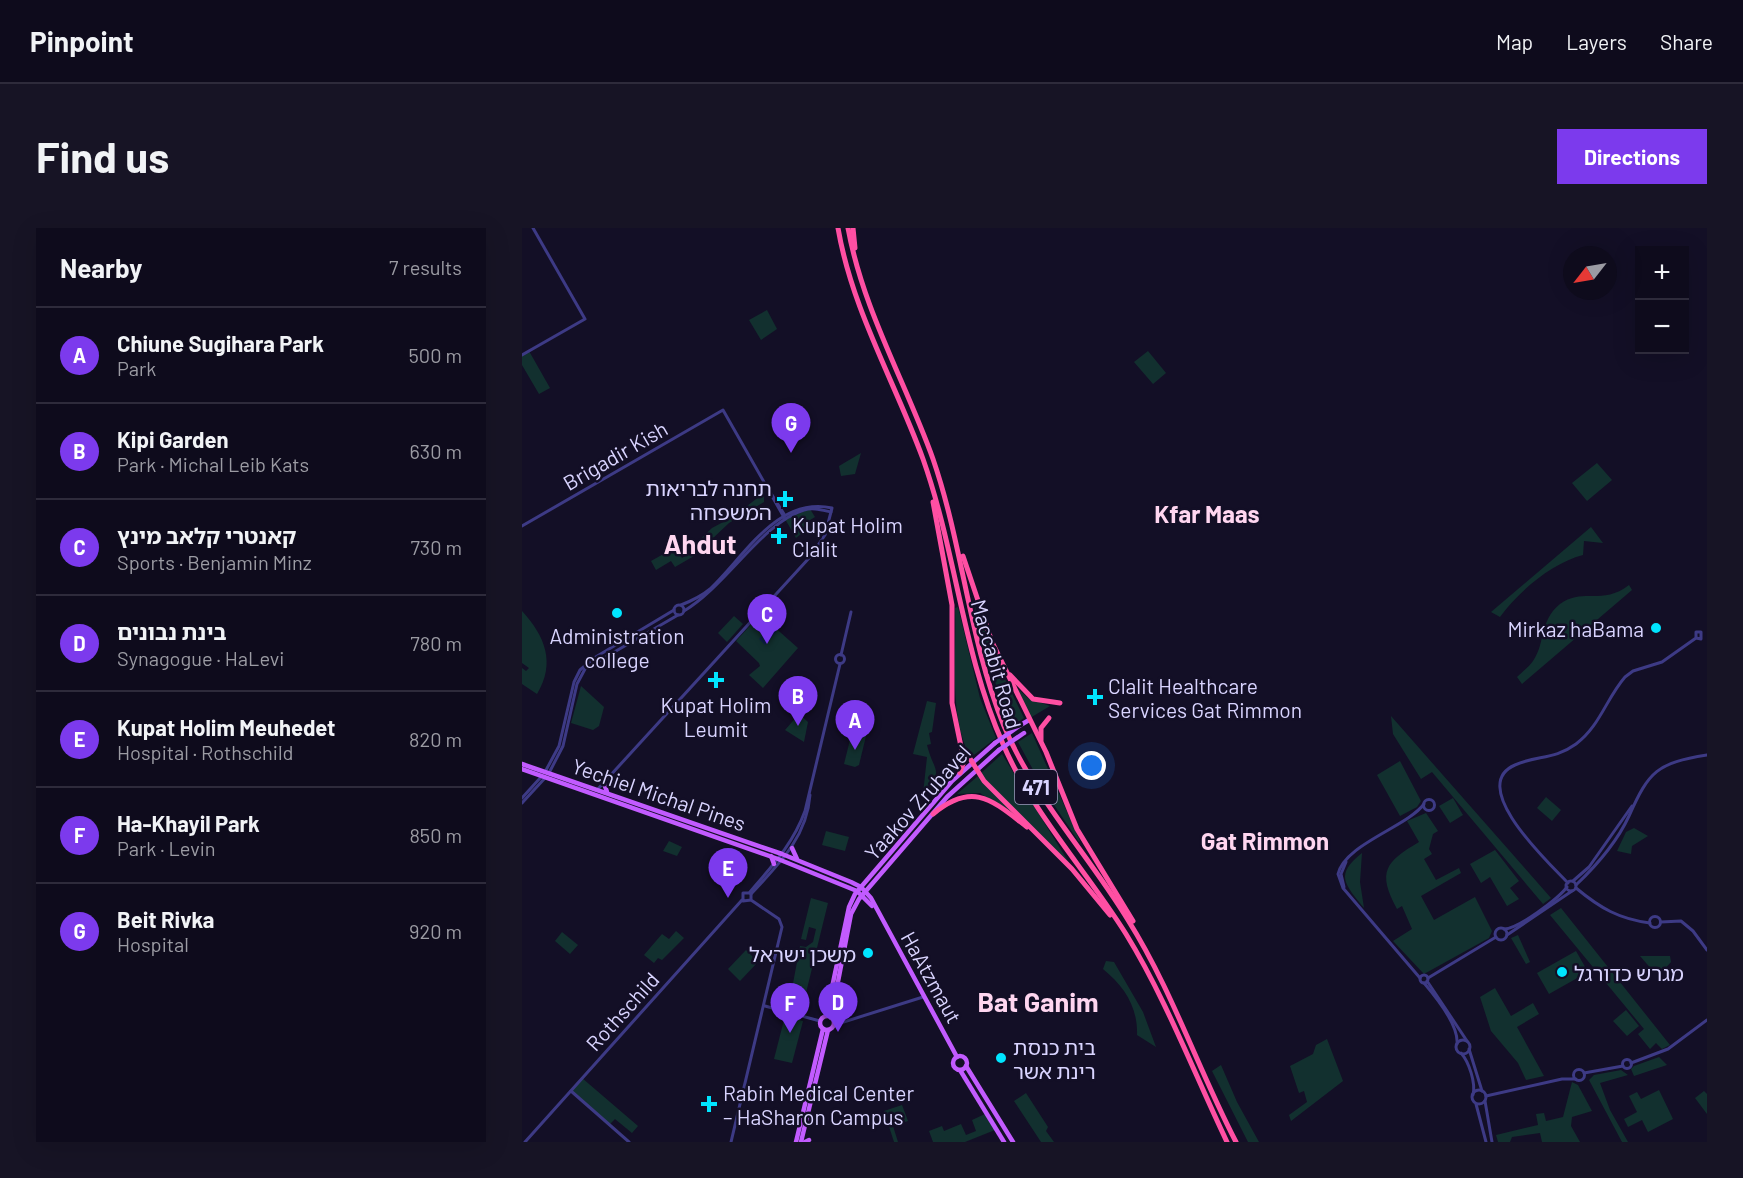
<!DOCTYPE html>
<meta charset="utf-8">
<style>
:root{--surface:#0e0b1c;--page:#171425;--text:#f1f3f6;--muted:#9b9ba3;--line:#2e2b3b;--accent:#7c3aed}
body{margin:0;font-family:Barlow,"Noto Sans Hebrew",sans-serif;background:var(--page);color:var(--text)}
.controls{position:absolute;right:18px;top:18px;display:grid;overflow:hidden;border-radius:0px;box-shadow:0 6px 24px #0002}
.controls button{width:54px;height:54px;display:grid;place-items:center;padding:0;border:0;border-bottom:2px solid var(--line);background:var(--surface);color:var(--text);font:30px sans-serif}
.compass{position:absolute;left:1041px;top:18px;width:54px;height:54px;border-radius:50%;background:var(--surface);box-shadow:0 6px 24px #0002;rotate:239deg}
.you{position:absolute;left:570px;top:538px;width:21px;height:21px;margin:-15px;border:4px solid #fff;border-radius:50%;background:#1a73e8;box-shadow:0 0 0 9px #1a73e833}
.badge{display:grid;place-items:center;width:39px;height:39px;border-radius:50%;background:var(--accent);color:#fff;font-size:20px;font-weight:700}
.pin{position:absolute;translate:-50% -50px;filter:drop-shadow(0 2px 3px #0008)}
.pin::after{content:'';position:absolute;top:32px;width:21px;height:18px;background:inherit;clip-path:polygon(0 0,100% 0,50% 100%)}
.list{margin:0;padding:0;list-style:none}
h2{display:flex;justify-content:space-between;align-items:center;height:78px;margin:0;padding:0 24px;font-size:26px}
h2 small{font-size:20px;font-weight:400;color:var(--muted)}
.list li{display:grid;grid-template-columns:39px 1fr auto;gap:18px;align-items:center;box-sizing:border-box;height:96px;padding:0 24px;border-top:2px solid var(--line)}
.list b{display:block;font-size:22px;white-space:nowrap}
.list p{margin:0;font-size:20px;white-space:nowrap;color:var(--muted)}
.list em{font-size:20px;font-style:normal;color:var(--muted)}
.map{position:relative;flex:none;width:1185px;height:914px;overflow:hidden;border-radius:0px}
header{display:flex;align-items:center;gap:36px;box-sizing:border-box;height:84px;padding:0 30px;background:var(--surface);border-bottom:2px solid var(--line)}
header strong{font-size:28px}
nav{display:flex;gap:33px;margin-inline-start:auto;font-size:21px}
.intro{display:flex;align-items:center;justify-content:space-between;box-sizing:border-box;height:144px;padding:0 36px}
h1{margin:0;font-size:42px}
.button{padding:15px 27px;border-radius:0px;background:var(--accent);color:#fff;font-size:21px;font-weight:700}
main{display:flex;gap:36px;padding:0 36px}
aside{flex:1;background:var(--surface);border-radius:0px;box-shadow:0 6px 24px #0002}
.map>svg:first-child{display:block}
</style>
<header>
<strong>Pinpoint</strong>
<nav><a>Map</a><a>Layers</a><a>Share</a></nav>
</header>
<div class="intro"><h1>Find us</h1><a class="button">Directions</a></div>
<main>
<aside>
<h2>Nearby<small>7 results</small></h2>
<ul class="list">
<li><span class="badge">A</span><div><b>Chiune Sugihara Park</b><p>Park</p></div><em>500 m</em></li>
<li><span class="badge">B</span><div><b>Kipi Garden</b><p>Park · Michal Leib Kats</p></div><em>630 m</em></li>
<li><span class="badge">C</span><div><b>קאנטרי קלאב מינץ</b><p>Sports · Benjamin Minz</p></div><em>730 m</em></li>
<li><span class="badge">D</span><div><b>בינת נבונים</b><p>Synagogue · HaLevi</p></div><em>780 m</em></li>
<li><span class="badge">E</span><div><b>Kupat Holim Meuhedet</b><p>Hospital · Rothschild</p></div><em>820 m</em></li>
<li><span class="badge">F</span><div><b>Ha-Khayil Park</b><p>Park · Levin</p></div><em>850 m</em></li>
<li><span class="badge">G</span><div><b>Beit Rivka</b><p>Hospital</p></div><em>920 m</em></li>
</ul>
</aside>
<div class="map">
<svg width="1185" height="914" viewBox="0 0 1185 914">
<rect width="100%" height="100%" fill="#130f26"/>
<g fill="#12302f">
<path d="M245 82 255 101 239 112 227 92Z"/>
<path d="M7 123 28 160 17 166 0 137V127Z"/>
<path d="M626 123 644 145 631 156 612 134Z"/>
<path d="M339 225 333 246 319 248 317 238Z"/>
<path d="M1075 235 1090 252 1065 273 1050 255Z"/>
<path d="M242 265V274L207 295 172 328 153 339 149 333 134 342 129 333 154 319 160 330 174 322 172 317 190 300 220 284 221 281Z"/>
<path d="M288 281 293 289 283 295 284 302 274 310 263 291Z"/>
<path d="M1069 299 1081 315 1062 313 1061 327C1030 335 997 363 978 389L969 384Z"/>
<path d="M1107 357 1110 362 1000 456 995 449C1000 444 1007 439 1011 433 1024 414 1017 393 1038 376 1061 359 1080 378 1107 357Z"/>
<path d="M452 376 478 441 502 490 489 499 474 457Z"/>
<path d="M436 379 458 470 474 510 448 530C426 482 435 431 433 380Z"/>
<path d="M0 383C23 408 34 435 15 466L0 456V440L4 443 7 440 0 435Z"/>
<path d="M212 388 221 396 205 414 196 405Z"/>
<path d="M241 389 276 420 241 460 227 447 238 438 237 435 214 413 235 390Z"/>
<path d="M59 458 82 479 77 498 71 502 49 495Z"/>
<path d="M495 460 506 470 528 478 508 490Z"/>
<path d="M405 473 414 475 410 504 407 505 409 516 405 517C412 545 423 541 401 566L405 529 391 526Z"/>
<path d="M277 486 286 494 282 514 263 502Z"/>
<path d="M869 488 1029 670 1021 676 910 544 899 551 871 506Z"/>
<path d="M330 504 344 508 337 537 333 539 322 536Z"/>
<path d="M510 505 558 613 557 614 522 562 496 514Z"/>
<path d="M480 526 549 638 458 546Z"/>
<path d="M878 533 899 573 895 579 878 588 855 547Z"/>
<path d="M456 548 491 584 490 587 458 565 435 566Z"/>
<path d="M1024 569 1039 582 1030 593 1015 580Z"/>
<path d="M931 570 941 587 928 595 917 578Z"/>
<path d="M904 585 916 603 911 606 907 621 910 626 902 631 914 652 937 640 939 645 899 668 912 692 953 669 970 703 967 710 902 746 871 713 890 701 880 678 875 681C855 644 863 634 897 614L885 593Z"/>
<path d="M1112 600 1126 608 1110 618 1109 626 1095 623 1104 604Z"/>
<path d="M304 603 327 609 323 623 300 617Z"/>
<path d="M147 613 160 619 155 628 141 623Z"/>
<path d="M973 622 997 653 988 660 997 671 985 678 968 649 959 655 948 636Z"/>
<path d="M840 625 838 654 842 680C823 656 812 647 840 625Z"/>
<path d="M289 670 306 675 283 769 269 766 278 718 284 719 291 714 294 701 287 699 284 712 279 711Z"/>
<path d="M1039 680 1148 817 1140 821 1134 815 1128 821 1116 806 1122 801 1028 687Z"/>
<path d="M154 703 162 710 140 732 136 730 132 735 122 727 140 706 147 711Z"/>
<path d="M40 704 56 717 48 726 33 713Z"/>
<path d="M996 707 1008 734 1004 736 989 710Z"/>
<path d="M224 722 236 734 218 753 206 741Z"/>
<path d="M1054 723 1066 744 1027 766 1015 745Z"/>
<path d="M1118 728H1148L1149 734 1141 743H1131Z"/>
<path d="M584 733 592 734 621 784 634 819 615 807C616 779 602 758 581 741Z"/>
<path d="M973 760 989 788 1011 775 1017 786 995 799 1022 848 1004 852 996 835 969 803 958 769Z"/>
<path d="M1104 782 1117 798 1105 808 1091 793Z"/>
<path d="M263 788 281 793 270 835 252 831Z"/>
<path d="M805 811 821 853 769 893 767 887 785 874 782 863 777 865 768 838 791 826 794 817Z"/>
<path d="M1137 829 1145 837 1112 848 1109 841 1112 838Z"/>
<path d="M699 837 715 874 737 914H726L690 843Z"/>
<path d="M1099 842 1106 847 1078 855 1088 882 1106 914H1100L1067 852 1072 847Z"/>
<path d="M60 850 116 898 110 905 93 891 88 896 49 863Z"/>
<path d="M1050 854 1056 857 1070 883 1050 889 1049 898 1058 914H1020L1018 905 990 909 988 914H976L974 907 1016 897 1014 886 1022 885 1024 893 1041 889Z"/>
<path d="M1137 862 1151 891 1126 904 1120 892 1106 899 1102 891 1115 884 1107 868 1115 864 1119 871Z"/>
<path d="M1182 863 1185 866V886L1173 870Z"/>
<path d="M504 865 526 899 524 903 532 914H519L492 873Z"/>
<path d="M380 877 386 893 371 898 376 914H372L362 883Z"/>
<path d="M463 886 473 902 443 914H411L407 903 420 898 422 903 439 896 444 907 454 903 450 892Z"/>
</g>
<path fill="#0c2248" d="M248 397 255 403 243 417 237 411Z"/>
<g fill="none" stroke-linecap="round" stroke-linejoin="round">
<g stroke="#3d3a85" stroke-width="3">
<path d="M0 127 63 91 11 0"/>
<path d="M245 259 262 286"/>
<path d="M0 298 201 182 263 291"/>
<circle cx="157" cy="382" r="5"/>
<path d="M162 383C203 359 241 294 282 282 291 279 300 282 309 284"/>
<circle cx="318" cy="431" r="4.5"/>
<path d="M319 427 329 384"/>
<path d="M23 544 37 518 52 454 58 442 72 430 152 382"/>
<path d="M27 545 41 518 55 456 63 441 156 387"/>
<path d="M75 562 288 329 303 307 310 280C255 268 223 328 188 361 180 368 169 373 159 377"/>
<path d="M0 570 19 549"/>
<circle cx="907" cy="577" r="5.5"/>
<path d="M0 575 23 550"/>
<path d="M1051 653 1067 639 1110 578"/>
<circle cx="1049" cy="658" r="5"/>
<path d="M1046 655C1028 636 944 558 993 537 1015 527 1032 532 1054 516 1078 498 1084 471 1103 449L1111 443 1140 434 1174 410 1179 411V404H1174V410"/>
<path d="M1054 657C1075 637 1095 614 1107 588 1127 543 1135 535 1185 527"/>
<path d="M822 659 819 646 824 634"/>
<path d="M1054 660C1078 680 1097 691 1128 695"/>
<path d="M228 664C250 638 271 616 283 583L318 436"/>
<path d="M229 666C257 636 285 609 288 567"/>
<circle cx="1133" cy="694" r="5.5"/>
<path d="M1139 694 1159 693 1171 703 1185 722"/>
<circle cx="979" cy="706" r="6"/>
<path d="M982 701C996 701 1036 671 1045 659"/>
<path d="M985 707 1050 663"/>
<circle cx="902" cy="751" r="4"/>
<path d="M898 750 821 660 816 646C823 616 885 599 902 576"/>
<path d="M906 750 974 709"/>
<path d="M905 753 945 813"/>
<path d="M902 755C914 769 937 797 935 816"/>
<path d="M243 778 298 793"/>
<path d="M312 797 401 769"/>
<circle cx="941" cy="819" r="7"/>
<path d="M947 821 960 863"/>
<path d="M939 825C947 834 954 855 951 867"/>
<circle cx="1105" cy="836" r="4.5"/>
<path d="M1109 835 1146 821 1185 792"/>
<circle cx="1057" cy="847" r="5.5"/>
<path d="M1062 845 1101 838"/>
<circle cx="957" cy="869" r="7"/>
<path d="M49 863 107 914"/>
<path d="M964 868 1040 851H1054"/>
<path d="M963 873 970 914"/>
<path d="M954 876 964 914"/>
<path d="M3 914 220 672"/>
<path d="M209 914 260 699 257 691 229 672 221 673V665H229V672"/>
</g>
<g stroke="#c25bff" stroke-width="4.5">
<path d="M497 498 507 492"/>
<path d="M0 536 260 626 329 654 339 659 349 670 435 829"/>
<path d="M0 541 256 631 335 663 350 678"/>
<path d="M82 555 85 564"/>
<path d="M270 620 275 631"/>
<path d="M249 628 252 636"/>
<path d="M304 788 327 679 333 666 430 553 473 515"/>
<circle cx="305" cy="795" r="7"/>
<path d="M309 790 329 686 337 671 425 569 477 522"/>
<circle cx="438" cy="835" r="7"/>
<path d="M444 838 491 914"/>
<path d="M438 842 482 914"/>
<path d="M274 914 301 801"/>
<path d="M279 914 306 802"/>
<path d="M283 914 287 912"/>
</g>
<g stroke="#ff4fa3" stroke-width="5">
<path d="M316 0C330 82 373 154 401 231 434 324 441 426 481 516 511 586 564 642 604 706 644 771 672 845 705 914"/>
<path d="M326 0C341 82 383 153 411 231 441 318 447 412 482 498 512 570 566 626 606 692 650 762 676 841 714 914"/>
<path d="M331 0 333 20"/>
<path d="M411 274 430 377V475L442 533 438 545"/>
<path d="M441 328 470 414 524 524 555 601 611 693"/>
<path d="M488 447 511 471 538 475"/>
<path d="M519 512V500L527 490"/>
<path d="M442 521 462 553 550 641 588 687"/>
<path d="M411 586C451 553 470 572 505 599"/>
</g>
<g stroke="#c25bff" stroke-width="4.5">
<path d="M473 515 497 498"/>
<path d="M477 522 502 505"/>
</g>
</g>
<g fill="#00e5ff" stroke="#130f26" stroke-width="2">
<path d="M260 262h6v6h6v6h-6v6h-6v-6h-6v-6h6z"/>
<path d="M254 299h6v6h6v6h-6v6h-6v-6h-6v-6h6z"/>
<circle cx="95" cy="385" r="6"/>
<circle cx="1134" cy="400" r="6"/>
<path d="M191 443h6v6h6v6h-6v6h-6v-6h-6v-6h6z"/>
<path d="M570 460h6v6h6v6h-6v6h-6v-6h-6v-6h6z"/>
<circle cx="346" cy="725" r="6"/>
<circle cx="1040" cy="744" r="6"/>
<circle cx="479" cy="830" r="6"/>
<path d="M184 867h6v6h6v6h-6v6h-6v-6h-6v-6h6z"/>
</g>
<g text-anchor="middle" dominant-baseline="central" stroke-width="5" stroke-linejoin="round" paint-order="stroke">
<rect fill="#130f26" stroke="#9e99be" stroke-width="1.5" x="493" y="542" width="42" height="34" rx="4.5"/>
<g font-size="20" font-weight="bold" fill="#d9d4ff">
<text x="514" y="559">471</text>
</g>
<g font-size="21" fill="#d9d4ff" stroke="#130f26">
<text transform="translate(93 227) rotate(-30)">Brigadir Kish</text>
<text transform="translate(475 436) rotate(74)">Maccabit Road</text>
<text transform="translate(137 566) rotate(19)">Yechiel Michal Pines</text>
<text transform="translate(395 574) rotate(-48)">Yaakov Zrubavel</text>
<text transform="translate(410 749) rotate(61)">HaAtzmaut</text>
<text transform="translate(100 783) rotate(-48)">Rothschild</text>
</g>
<g font-size="21" fill="#d9d4ff" stroke="#130f26" text-anchor="start">
<text x="250" y="259" text-anchor="end">תחנה לבריאות<tspan x="250" dy="24">המשפחה</tspan></text>
<text x="270" y="296">Kupat Holim<tspan x="270" dy="24">Clalit</tspan></text>
<text x="1122" y="400" text-anchor="end">Mirkaz haBama</text>
<text x="95" y="407" text-anchor="middle">Administration<tspan x="95" dy="24">college</tspan></text>
<text x="586" y="457">Clalit Healthcare<tspan x="586" dy="24">Services Gat Rimmon</tspan></text>
<text x="194" y="476" text-anchor="middle">Kupat Holim<tspan x="194" dy="24">Leumit</tspan></text>
<text x="334" y="725" text-anchor="end">משכן ישראל</text>
<text x="1052" y="744">מגרש כדורגל</text>
<text x="491" y="818">בית כנסת<tspan x="491" dy="24">רינת אשר</tspan></text>
<text x="201" y="864">Rabin Medical Center<tspan x="201" dy="24">– HaSharon Campus</tspan></text>
</g>
<g font-size="24" font-weight="bold" fill="#ffd6f0" stroke="#130f26">
<text x="685" y="285">Kfar Maas</text>
<text x="743" y="612">Gat Rimmon</text>
</g>
<g font-size="27" font-weight="bold" fill="#ffd6f0" stroke="#130f26">
<text x="178" y="315">Ahdut</text>
<text x="516" y="773">Bat Ganim</text>
</g>
</g>
</svg>
<div class="controls">
<button>+</button>
<button>−</button>
</div>
<svg class="compass" viewBox="-18 -18 36 36"><path d="M0-13l5 13h-10z" fill="#e53935"/><path d="M0 13l5-13h-10z" fill="#9b9ba3"/></svg>
<div class="you"></div>
<div class="pin badge" style="left:333px;top:522px">A</div>
<div class="pin badge" style="left:276px;top:498px">B</div>
<div class="pin badge" style="left:245px;top:416px">C</div>
<div class="pin badge" style="left:316px;top:804px">D</div>
<div class="pin badge" style="left:206px;top:670px">E</div>
<div class="pin badge" style="left:268px;top:805px">F</div>
<div class="pin badge" style="left:269px;top:225px">G</div>
</div>
</main>
